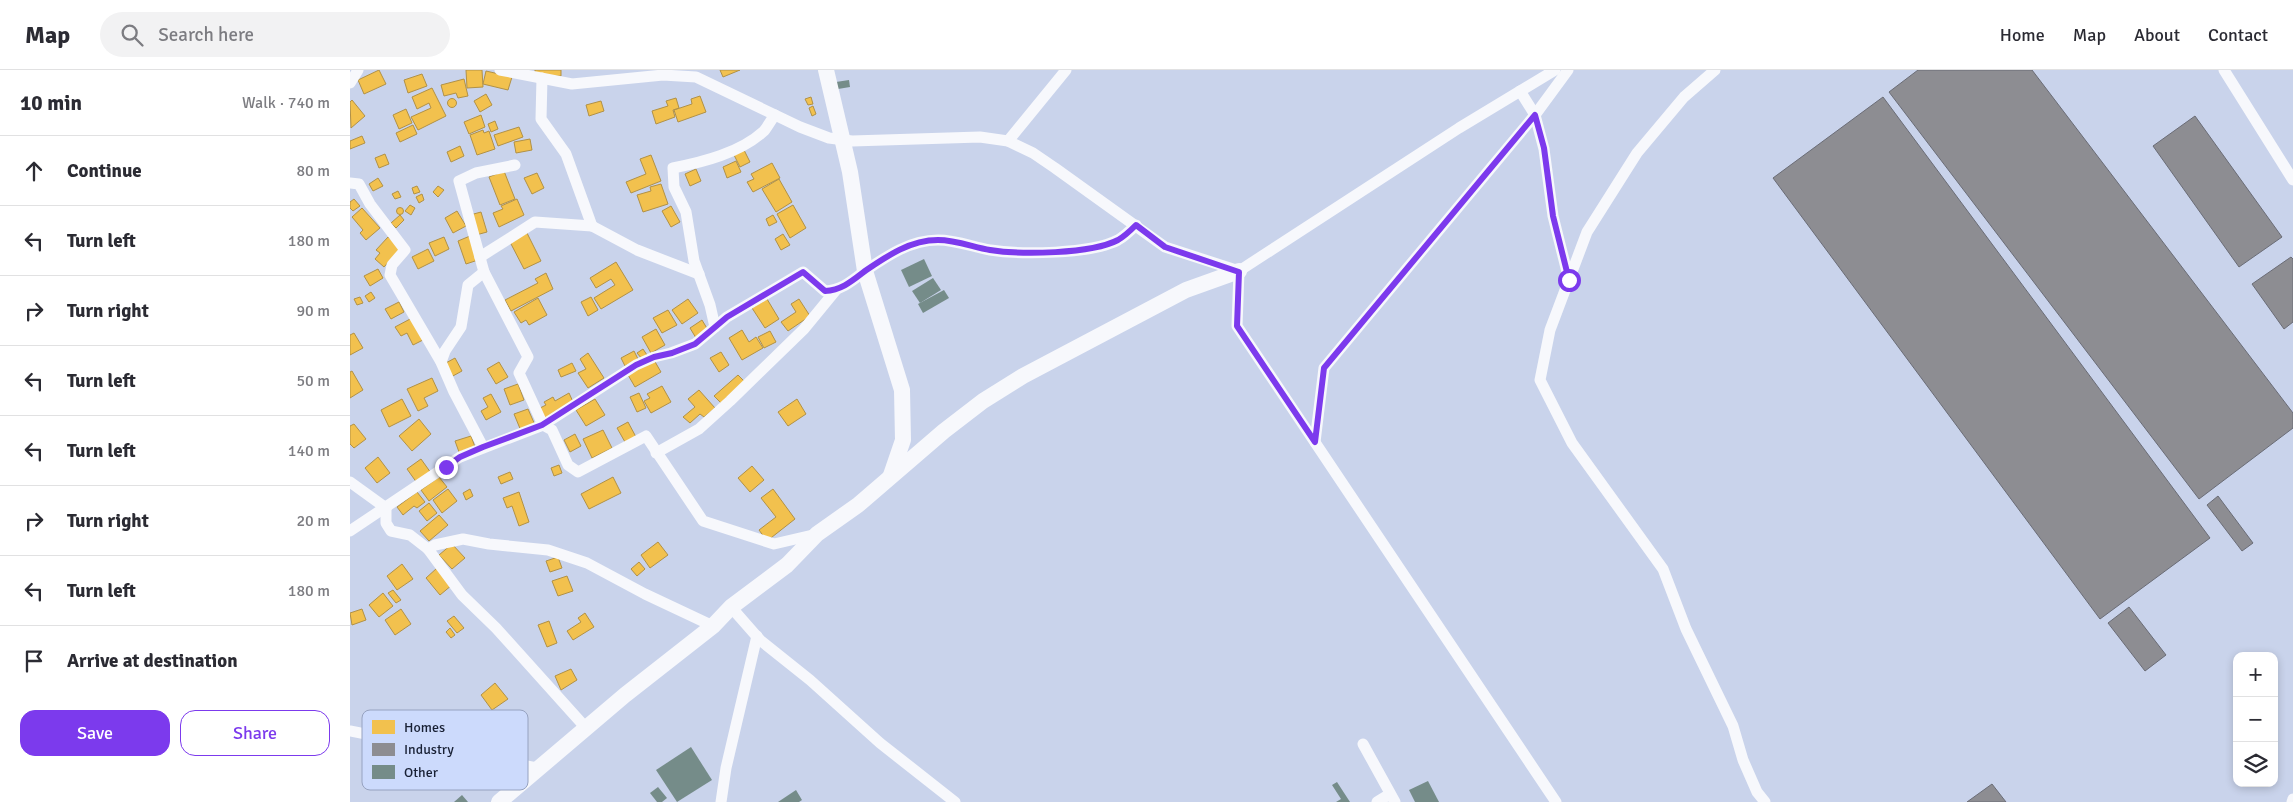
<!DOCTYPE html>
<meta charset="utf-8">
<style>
:root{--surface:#fff;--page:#f2f2f3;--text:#2b2b33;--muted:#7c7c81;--line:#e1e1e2;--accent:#7c3aed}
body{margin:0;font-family:Signika,sans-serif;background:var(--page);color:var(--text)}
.controls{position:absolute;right:15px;bottom:15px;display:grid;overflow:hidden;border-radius:10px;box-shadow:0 2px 8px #0003}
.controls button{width:45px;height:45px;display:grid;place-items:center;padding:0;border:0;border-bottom:1px solid var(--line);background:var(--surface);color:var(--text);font:25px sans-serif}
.stop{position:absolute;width:15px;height:15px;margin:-11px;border:4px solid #7c3aed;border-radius:50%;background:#fff}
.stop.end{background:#7c3aed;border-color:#fff;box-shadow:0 1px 5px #0008}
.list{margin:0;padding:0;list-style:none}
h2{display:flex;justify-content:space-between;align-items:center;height:65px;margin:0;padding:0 20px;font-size:21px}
h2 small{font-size:16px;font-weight:400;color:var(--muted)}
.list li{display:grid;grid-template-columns:32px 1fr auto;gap:15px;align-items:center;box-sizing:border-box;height:70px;padding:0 20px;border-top:1px solid var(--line)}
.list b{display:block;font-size:19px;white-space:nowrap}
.list em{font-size:16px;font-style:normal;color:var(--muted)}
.actions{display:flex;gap:10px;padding:15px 20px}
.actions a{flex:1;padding:11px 0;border:1px solid var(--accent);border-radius:15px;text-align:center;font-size:18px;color:var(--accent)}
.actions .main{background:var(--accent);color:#fff}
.icon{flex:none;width:28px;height:28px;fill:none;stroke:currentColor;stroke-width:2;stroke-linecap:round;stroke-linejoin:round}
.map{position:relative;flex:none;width:1943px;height:732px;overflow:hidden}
header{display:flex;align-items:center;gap:30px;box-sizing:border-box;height:70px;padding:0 25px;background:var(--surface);border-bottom:1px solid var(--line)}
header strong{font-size:24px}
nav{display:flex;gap:28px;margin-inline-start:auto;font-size:18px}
.search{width:350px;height:45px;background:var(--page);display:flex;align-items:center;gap:12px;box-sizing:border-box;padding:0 18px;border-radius:28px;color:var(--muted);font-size:19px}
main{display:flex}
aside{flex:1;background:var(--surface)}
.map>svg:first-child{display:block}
</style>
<header>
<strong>Map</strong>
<div class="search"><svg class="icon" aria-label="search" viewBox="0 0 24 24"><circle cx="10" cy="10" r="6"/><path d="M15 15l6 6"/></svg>Search here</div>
<nav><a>Home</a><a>Map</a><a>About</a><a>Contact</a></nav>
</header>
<main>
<aside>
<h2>10 min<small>Walk · 740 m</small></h2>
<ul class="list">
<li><svg class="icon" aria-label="ahead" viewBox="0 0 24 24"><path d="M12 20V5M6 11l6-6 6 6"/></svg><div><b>Continue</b></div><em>80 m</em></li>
<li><svg class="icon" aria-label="left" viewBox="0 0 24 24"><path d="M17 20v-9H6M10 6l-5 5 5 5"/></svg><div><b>Turn left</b></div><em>180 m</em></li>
<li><svg class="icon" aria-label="right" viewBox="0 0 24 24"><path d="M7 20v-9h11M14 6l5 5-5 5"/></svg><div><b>Turn right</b></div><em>90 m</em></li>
<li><svg class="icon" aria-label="left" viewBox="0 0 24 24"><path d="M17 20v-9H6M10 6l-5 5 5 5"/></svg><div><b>Turn left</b></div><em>50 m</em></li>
<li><svg class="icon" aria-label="left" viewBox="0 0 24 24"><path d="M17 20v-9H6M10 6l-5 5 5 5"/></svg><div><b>Turn left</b></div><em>140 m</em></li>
<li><svg class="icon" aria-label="right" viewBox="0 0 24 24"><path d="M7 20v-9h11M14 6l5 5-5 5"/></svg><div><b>Turn right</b></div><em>20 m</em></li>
<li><svg class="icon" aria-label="left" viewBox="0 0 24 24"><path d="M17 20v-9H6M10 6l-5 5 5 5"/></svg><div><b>Turn left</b></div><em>180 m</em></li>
<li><svg class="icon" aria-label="arrive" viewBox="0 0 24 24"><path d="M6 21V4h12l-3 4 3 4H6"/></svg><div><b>Arrive at destination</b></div></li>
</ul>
<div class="actions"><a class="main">Save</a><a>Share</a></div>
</aside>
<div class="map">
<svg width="1943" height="732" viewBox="0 0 1943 732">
<rect width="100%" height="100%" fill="#c9d3eb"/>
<g fill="#f2c14e" stroke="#b19146">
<path d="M29 0 36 14 14 24 8 10Z"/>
<path d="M116 0H132L133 17 117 18Z"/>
<path d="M185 0H211V6L185 7Z"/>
<path d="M370 0H390L373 7Z"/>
<path d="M136 1 162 7 158 20 133 14Z"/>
<path d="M72 4 77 16 58 23 54 10Z"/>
<path d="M114 9 118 26 108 28 106 23 94 26 91 15Z"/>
<path d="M82 18 96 46 68 60 61 47 81 38 79 33 67 39 62 27Z"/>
<path d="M136 24 142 35 130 42 124 31Z"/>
<path d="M350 26 356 42 328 52 324 40 342 34 341 29Z"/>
<path d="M461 27 463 34 458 35 455 29Z"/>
<path d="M326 28 329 38 323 40 325 47 306 54 302 41 318 36 316 31Z"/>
<circle cx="102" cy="33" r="4.5"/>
<path d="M2 30 15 46 1 58 0 32Z"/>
<path d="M251 31 254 41 239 46 236 35Z"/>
<path d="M463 36 466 44 462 46 459 38Z"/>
<path d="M56 39 62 53 49 59 43 45Z"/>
<path d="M131 45 135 57 119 64 114 52Z"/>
<path d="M145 51 148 59 141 62 138 54Z"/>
<path d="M63 55 67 64 50 72 46 63Z"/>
<path d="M169 57 173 67 148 76 144 65Z"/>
<path d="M133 60 134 63 139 61 145 79 127 85 120 65Z"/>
<path d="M12 66 15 73 0 79V71Z"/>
<path d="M180 69 182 80 166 83 164 72Z"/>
<path d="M110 76 114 86 101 92 97 82Z"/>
<path d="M394 80 400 92 390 97 384 85Z"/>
<path d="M35 84 39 94 29 98 25 88Z"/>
<path d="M301 85 311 111 281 123 276 112 296 104 290 89Z"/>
<path d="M386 91 391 102 377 108 373 97Z"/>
<path d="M422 93 430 108 403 122 397 112 404 109 401 104Z"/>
<path d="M346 99 351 111 340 116 335 104Z"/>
<path d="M154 101 165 129 150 135 139 107Z"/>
<path d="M187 103 194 118 182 124 174 108Z"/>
<path d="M28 108 33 116 23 121 19 114Z"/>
<path d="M429 109 442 132 426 142 412 119Z"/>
<path d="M311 114 318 134 293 142 287 125 301 121 300 117Z"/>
<path d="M67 116 70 122 64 124 62 118Z"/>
<path d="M88 116 94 120 88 127 83 122Z"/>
<path d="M48 121 51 127 45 129 42 124Z"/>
<path d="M72 124 74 130 69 133 66 127Z"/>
<path d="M4 129 10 136 3 141 0 138V132Z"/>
<path d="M167 129 174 145 149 157 143 143 153 139 151 136Z"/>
<path d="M60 135 65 138 61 145 55 141Z"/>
<path d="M443 135 456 158 440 168 427 144Z"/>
<path d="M321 136 330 152 321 157 312 141Z"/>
<circle cx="50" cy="141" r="3.5"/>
<path d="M12 138 30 158 16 170 10 163 13 160 2 147Z"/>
<path d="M107 141 116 156 103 163 95 148Z"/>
<path d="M131 142 137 162 126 165 120 145Z"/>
<path d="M50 145 54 150 46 158 41 153Z"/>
<path d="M423 145 427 152 419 156 416 149Z"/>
<path d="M177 163 191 191 174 199 160 172Z"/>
<path d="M433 164 440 175 431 180 425 169Z"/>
<path d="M120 166 128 190 116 194 108 171Z"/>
<path d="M38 167 51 178 34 197 25 189 30 183 26 180Z"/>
<path d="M94 167 99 179 85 186 79 173Z"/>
<path d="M78 179 84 191 68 199 62 187Z"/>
<path d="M266 192 283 220 251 239 244 228 265 215 261 209 246 218 240 208Z"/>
<path d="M28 199 33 208 20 216 14 206Z"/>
<path d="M196 203 203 219 161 241 155 230 188 213 185 209Z"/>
<path d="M21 222 25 228 19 232 15 226Z"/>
<path d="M10 227 13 233 7 235 4 229Z"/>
<path d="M241 227 248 240 238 246 231 232Z"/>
<path d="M188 228 197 245 179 255 176 250 171 253 164 242Z"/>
<path d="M338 229 348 243 332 254 322 240Z"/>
<path d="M417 229 429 249 415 258 402 238Z"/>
<path d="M449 229 460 246 438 261 431 252 446 242 441 234Z"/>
<path d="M49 232 54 242 41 249 35 239Z"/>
<path d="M318 240 327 255 312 263 303 248Z"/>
<path d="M62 248 73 270 63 275 57 263 51 266 45 257Z"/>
<path d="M352 250 358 260 346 268 340 258Z"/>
<path d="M306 259 315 275 301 283 292 267Z"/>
<path d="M392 260 399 272 406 267 413 278 392 290 379 268Z"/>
<path d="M420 261 426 272 414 278 408 267Z"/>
<path d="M4 263 13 278 0 285V265Z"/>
<path d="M293 279 297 285 292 289 287 283Z"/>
<path d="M284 281 288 289 275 296 271 288Z"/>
<path d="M371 282 379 295 369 302 360 288Z"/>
<path d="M238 283 254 308 238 318 228 303 236 299 230 289Z"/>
<path d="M105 288 112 301 101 307 94 294Z"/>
<path d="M304 290 311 302 285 317 278 305Z"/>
<path d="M149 292 158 307 146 314 137 299Z"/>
<path d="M222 293 226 301 211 307 208 300Z"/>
<path d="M2 301 13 320 0 328V302Z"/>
<path d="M388 305 394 311 371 333 364 326Z"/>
<path d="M82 308 88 321 74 328 78 336 68 341 57 319Z"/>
<path d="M168 314 174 330 160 335 154 319Z"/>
<path d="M312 316 321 332 301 343 294 331 300 328 297 324Z"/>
<path d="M349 320 365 338 354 347 350 344 340 353 333 347 345 337 338 329Z"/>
<path d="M219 323 224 334 194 350 188 339 196 335 194 332 203 327 205 331Z"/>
<path d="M289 323 296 338 287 342 280 327Z"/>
<path d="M141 324 151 342 136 350 131 341 138 337 133 328Z"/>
<path d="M52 329 61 346 39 357 31 340Z"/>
<path d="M245 329 255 345 236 356 226 340Z"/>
<path d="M447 329 456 344 438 356 428 342Z"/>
<path d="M178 339 185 355 171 361 164 344Z"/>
<path d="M69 349 81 364 62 381 49 366Z"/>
<path d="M278 352 286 367 275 372 267 358Z"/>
<path d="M4 354 16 369 4 378 0 374V356Z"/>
<path d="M253 360 262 378 242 388 233 369Z"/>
<path d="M225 364 231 376 220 382 214 370Z"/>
<path d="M121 366 125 377 109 382 105 371Z"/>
<path d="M28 387 40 403 27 413 15 398Z"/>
<path d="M71 389 81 403 67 413 57 399Z"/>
<path d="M209 395 212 403 204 406 201 398Z"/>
<path d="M402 396 414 410 400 422 388 408Z"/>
<path d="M160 402 163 409 151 414 148 407Z"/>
<path d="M89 407 97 417 79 431 71 420Z"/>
<path d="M263 407 271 423 239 439 231 424Z"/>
<path d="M98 419 107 431 92 443 83 430Z"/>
<path d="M120 419 123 426 116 430 113 423Z"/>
<path d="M423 419 445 449 417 471 409 460 426 447 411 428Z"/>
<path d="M67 422 75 432 67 438 64 436 53 445 47 437Z"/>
<path d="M169 422 179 452 169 456 162 436 157 438 153 428Z"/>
<path d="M79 433 87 443 77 451 69 441Z"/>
<path d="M89 445 98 455 79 471 70 461Z"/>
<path d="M308 472 318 485 300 498 291 485Z"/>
<path d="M102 474 115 488 102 499 89 485Z"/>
<path d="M208 487 212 498 200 502 196 491Z"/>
<path d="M289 492 295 499 287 506 281 499Z"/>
<path d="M52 494 63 509 47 520 37 506Z"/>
<path d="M87 498 102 515 90 525 76 508Z"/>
<path d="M217 506 223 521 208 526 202 511Z"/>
<path d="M43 520 51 530 46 533 38 523Z"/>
<path d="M33 523 43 536 29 547 19 535Z"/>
<path d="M12 539 16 550 2 555 0 543Z"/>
<path d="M51 539 61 554 45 565 35 550Z"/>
<path d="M235 543 244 557 223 570 217 561 231 552 228 548Z"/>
<path d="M104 546 114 558 107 563 97 551Z"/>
<path d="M199 551 207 573 197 577 188 555Z"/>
<path d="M100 558 105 565 101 568 96 562Z"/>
<path d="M221 599 227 610 211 620 205 606Z"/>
<path d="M145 613 158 629 142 640 131 625Z"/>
</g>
<g fill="#8d8d92" stroke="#6a6c76">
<path d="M1568 0H1682L1943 343V358L1849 429 1539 22Z"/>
<path d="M1533 27 1860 468 1750 549 1423 108Z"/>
<path d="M1845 46 1932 167 1889 197 1803 76Z"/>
<path d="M1941 187 1943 189V252L1934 259 1902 214Z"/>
<path d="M1868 426 1903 473 1892 481 1857 435Z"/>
<path d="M1779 537 1816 585 1795 601 1758 553Z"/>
<path d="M1642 714 1656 732H1617Z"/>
</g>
<g fill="#758c89">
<path d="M499 10 500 17 488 19 486 12Z"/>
<path d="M574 189 582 206 559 217 551 200Z"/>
<path d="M583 208 591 220 570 233 562 221Z"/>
<path d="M594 220 599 228 573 243 568 234Z"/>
<path d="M341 677 362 710 327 732 306 700Z"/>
<path d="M1078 711 1089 732H1065L1059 720Z"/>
<path d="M987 712 1000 732H986L991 729 982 715Z"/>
<path d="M308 717 317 728 312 732H307L300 723Z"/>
<path d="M446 720 452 730 449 732H428Z"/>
<path d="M112 725 118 732H104Z"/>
</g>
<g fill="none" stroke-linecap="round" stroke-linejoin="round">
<g stroke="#f7f8fc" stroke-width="11">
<path d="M150 0 222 14 313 5 346 7 450 57 479 68 502 71 630 67 658 71 683 83 705 98 815 177 889 201"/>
<path d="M1205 0 1109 58 889 201 887 256 1206 732"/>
<path d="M1365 0 1334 27 1287 83 1237 162 1200 260 1190 310 1222 373 1313 499 1336 559 1383 656 1393 690 1407 722 1415 732"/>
<path d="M1874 0 1943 110"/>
<path d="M192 8 191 49 216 84 242 156"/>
<path d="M0 13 8 0"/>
<path d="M1170 21 1185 45 1194 79 1203 146 1219 210"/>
<path d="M658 71 716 0"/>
<path d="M165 95 126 103 109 111 134 202 178 287 169 303 193 355 202 360 218 395 228 402 296 366 353 451 424 474 467 464"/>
<path d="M0 113 9 114 20 134 55 180 42 195 40 205 91 292 104 322 133 377"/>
<path d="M130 187 185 152 242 156 287 180 349 204"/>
<path d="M365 257 360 235 344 191 336 142 324 117 323 98C353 92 390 83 414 61 418 56 421 50 425 45"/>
<path d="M91 292 95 281 111 257 118 215 134 202"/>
<path d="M965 372 974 298 1185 45 1218 0"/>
<path d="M306 383 349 359 380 331 454 259 486 220"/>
<path d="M0 412 36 438"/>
<path d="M36 438V453L41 461 60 465 78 479 85 475 113 469 139 474 198 480 237 493 295 524 363 556"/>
<path d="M0 461 110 387 193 355 286 295 304 287 321 283 345 274 377 247 453 202 475 221C492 220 502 211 515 201 537 186 560 170 588 170 606 170 623 177 640 180 671 185 741 184 768 170 775 166 781 160 786 155"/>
<path d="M78 479 112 525 146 558 236 658"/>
<path d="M381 537 410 570 460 610 530 673 605 732"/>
<path d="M0 661 187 698"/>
<path d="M1013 674 1045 732"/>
<path d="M371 732 376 698 407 566"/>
<path d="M1027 732 1040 724"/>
<path d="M1942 732 1943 729"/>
</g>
<g stroke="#f7f8fc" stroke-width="16">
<path d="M476 0 500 102 515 201 552 320 553 370 541 405"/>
<path d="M149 732 275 625 363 556 381 537 437 495 467 464 508 435 594 361 633 331 673 306 836 220 889 201"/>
</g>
</g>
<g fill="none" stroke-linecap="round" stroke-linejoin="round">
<path stroke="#7c3aed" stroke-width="6" d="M96 397 110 387 133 377 192 355 286 295 304 287 322 283 345 274 377 247 453 202 475 221C492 220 502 211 515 201 537 186 560 170 588 170 606 170 623 177 640 180 671 185 741 184 768 170 775 166 781 160 786 155L815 177 889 202 887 256 965 372 974 298 1185 45 1194 78 1203 146 1219 210"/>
</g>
<rect x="12" y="640" width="166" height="80" rx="8" fill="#ccdafc" stroke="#96a2c0" stroke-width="1"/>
<rect x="22" y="650" width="23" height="14" fill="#f2c14e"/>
<rect x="22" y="673" width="23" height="13" fill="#8d8d92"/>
<rect x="22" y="695" width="23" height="14" fill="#758c89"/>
<g font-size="14" fill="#182034">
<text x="54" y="662">Homes</text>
<text x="54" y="684">Industry</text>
<text x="54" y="707">Other</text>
</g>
</svg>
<div class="controls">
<button>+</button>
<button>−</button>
<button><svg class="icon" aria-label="layers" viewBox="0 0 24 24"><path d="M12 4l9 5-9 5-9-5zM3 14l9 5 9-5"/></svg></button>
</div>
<div class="stop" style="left:1219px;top:210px"></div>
<div class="stop end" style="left:96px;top:397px"></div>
</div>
</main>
